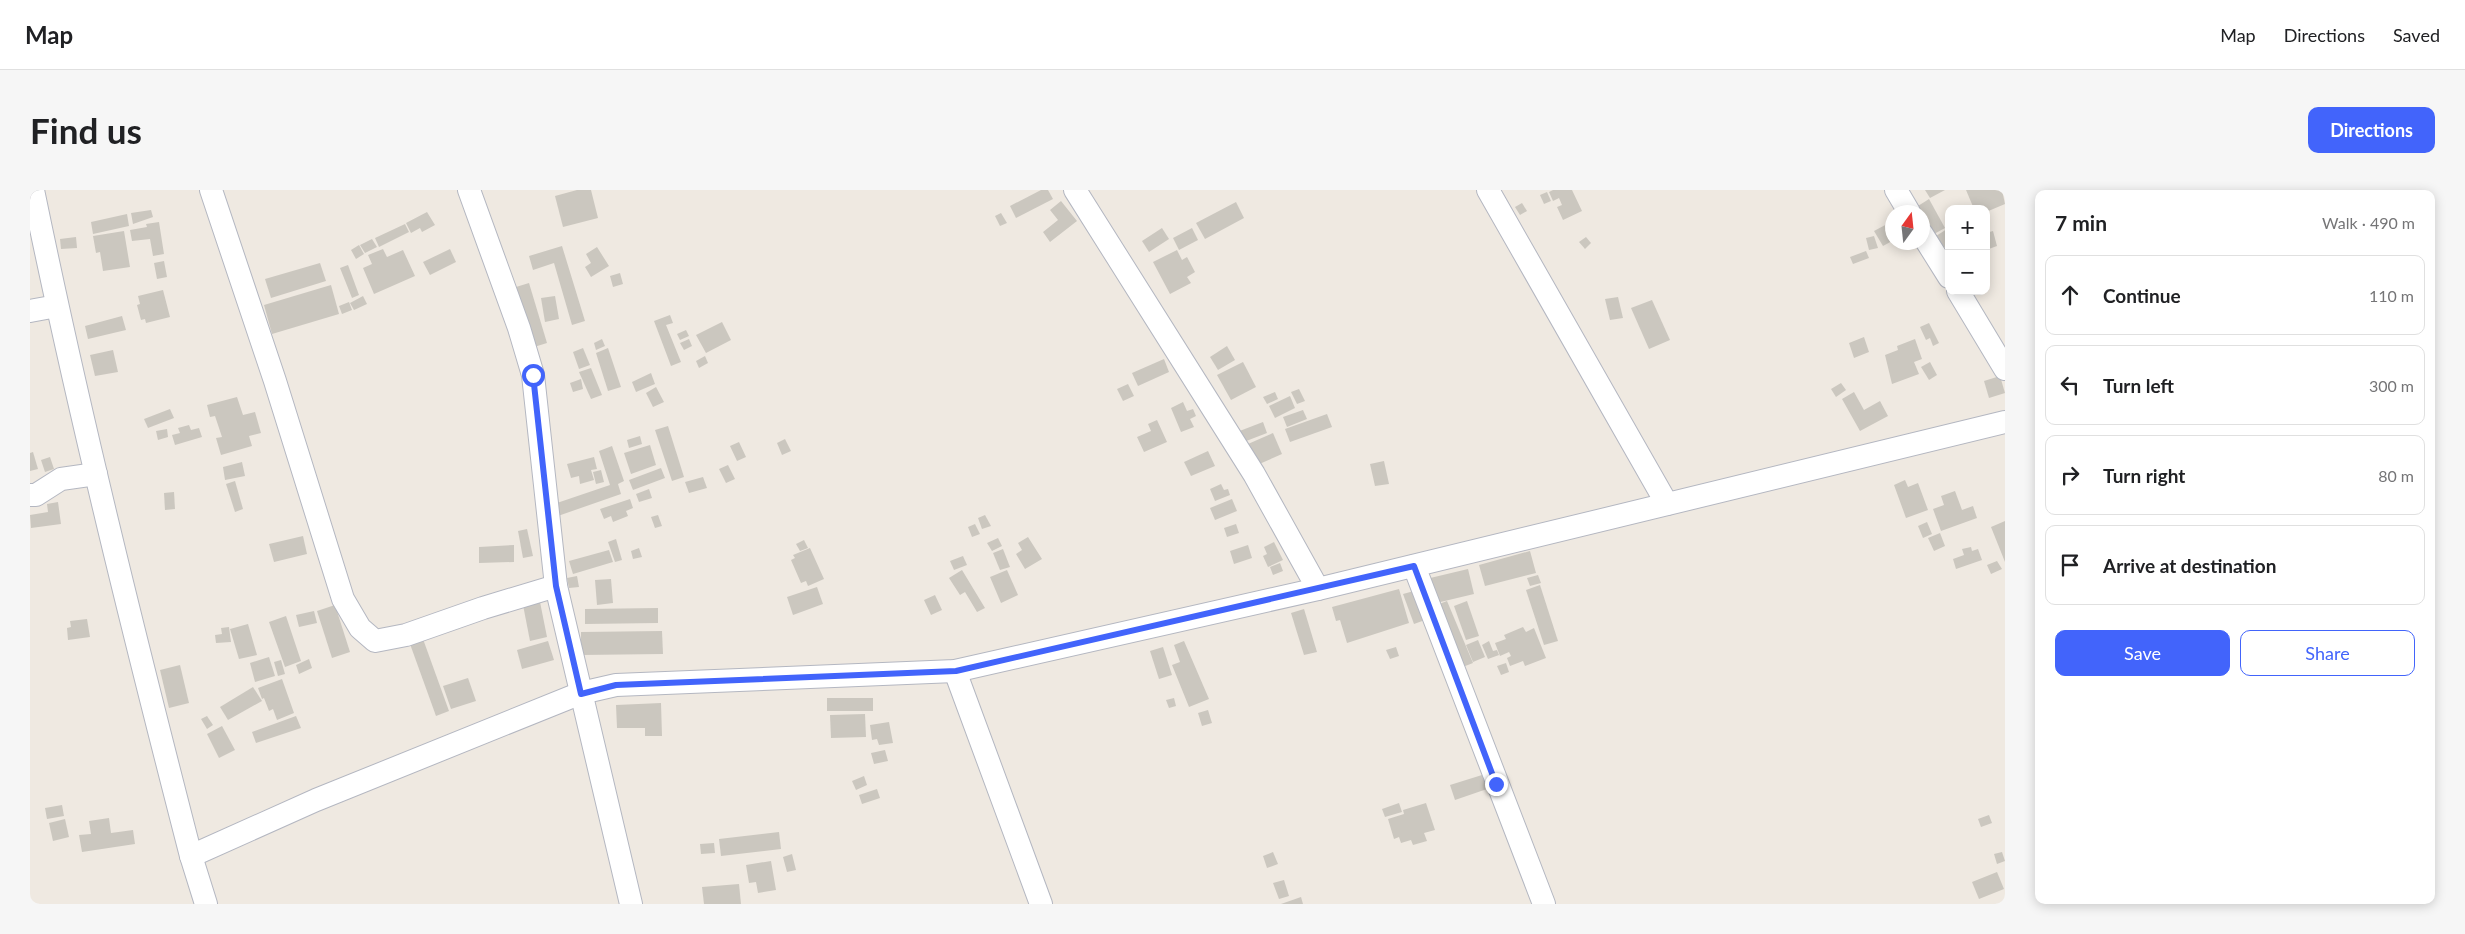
<!DOCTYPE html>
<meta charset="utf-8">
<style>
:root{--surface:#fff;--page:#f6f6f6;--text:#202124;--muted:#757577;--line:#e0e0e0;--accent:#4264fb}
body{margin:0;font-family:Lato,sans-serif;background:var(--page);color:var(--text)}
.controls{position:absolute;right:15px;top:15px;display:grid;overflow:hidden;border-radius:10px;box-shadow:0 2px 12px #0003}
.controls button{width:45px;height:45px;display:grid;place-items:center;padding:0;border:0;border-bottom:1px solid var(--line);background:var(--surface);color:var(--text);font:25px sans-serif}
.compass{position:absolute;left:1855px;top:15px;width:45px;height:45px;border-radius:50%;background:var(--surface);box-shadow:0 2px 12px #0003;rotate:15deg}
.stop{position:absolute;width:15px;height:15px;margin:-11px;border:4px solid #4264fb;border-radius:50%;background:#fff}
.stop.end{background:#4264fb;border-color:#fff;box-shadow:0 1px 5px #0008}
.list{margin:0;padding:0;list-style:none}
h2{display:flex;justify-content:space-between;align-items:center;height:65px;margin:0;padding:0 20px;font-size:21px}
h2 small{font-size:16px;font-weight:400;color:var(--muted)}
.list li{display:grid;grid-template-columns:32px 1fr auto;gap:15px;align-items:center;box-sizing:border-box;height:80px;margin:0 10px 10px;padding:0 10px;border:1px solid var(--line);border-radius:10px}
.list b{display:block;font-size:19px;white-space:nowrap}
.list em{font-size:16px;font-style:normal;color:var(--muted)}
.actions{display:flex;gap:10px;padding:15px 20px}
.actions a{flex:1;padding:11px 0;border:1px solid var(--accent);border-radius:10px;text-align:center;font-size:18px;color:var(--accent)}
.actions .main{background:var(--accent);color:#fff}
.icon{flex:none;width:28px;height:28px;fill:none;stroke:currentColor;stroke-width:2;stroke-linecap:round;stroke-linejoin:round}
.map{position:relative;flex:none;width:1975px;height:714px;overflow:hidden;border-radius:10px}
header{display:flex;align-items:center;gap:30px;box-sizing:border-box;height:70px;padding:0 25px;background:var(--surface);border-bottom:1px solid var(--line)}
header strong{font-size:24px}
nav{display:flex;gap:28px;margin-inline-start:auto;font-size:18px}
.intro{display:flex;align-items:center;justify-content:space-between;box-sizing:border-box;height:120px;padding:0 30px}
h1{margin:0;font-size:35px}
.button{padding:12px 22px;border-radius:10px;background:var(--accent);color:#fff;font-size:18px;font-weight:700}
main{display:flex;gap:30px;padding:0 30px}
aside{flex:1;background:var(--surface);border-radius:10px;box-shadow:0 2px 12px #0003}
.map>svg:first-child{display:block}
</style>
<header>
<strong>Map</strong>
<nav><a>Map</a><a>Directions</a><a>Saved</a></nav>
</header>
<div class="intro"><h1>Find us</h1><a class="button">Directions</a></div>
<main>
<div class="map">
<svg width="1975" height="714" viewBox="0 0 1975 714">
<rect width="100%" height="100%" fill="#efe9e1"/>
<g fill="#cbc7bf">
<path d="M547 0H561L568 28 533 37 525 6Z"/>
<path d="M1011 0H1018L1023 9 986 28 980 16Z"/>
<path d="M1523 0H1542L1552 21 1533 30 1527 17 1532 15 1529 8 1523 11 1519 2Z"/>
<path d="M1895 0H1915L1900 8Z"/>
<path d="M1936 0H1972L1975 14 1956 22V19H1944Z"/>
<path d="M1517 2 1521 11 1514 14 1510 5Z"/>
<path d="M1899 9 1915 38 1904 44 1888 16Z"/>
<path d="M1031 11 1047 31 1020 52 1013 42 1028 30 1020 20Z"/>
<path d="M1206 12 1214 28 1175 49 1166 33Z"/>
<path d="M1492 13 1497 21 1490 25 1485 17Z"/>
<path d="M121 20 123 27 103 34 101 23Z"/>
<path d="M397 22 405 35 392 42 390 38 381 43 376 33Z"/>
<path d="M971 23 977 33 970 36 965 26Z"/>
<path d="M97 24 99 36 63 44 61 32Z"/>
<path d="M129 32 134 64 123 66 120 49 102 51 100 40 117 37 116 34Z"/>
<path d="M1859 33 1862 39V51L1853 56 1844 41Z"/>
<path d="M375 34 379 42 349 57 345 48Z"/>
<path d="M1132 38 1139 49 1119 62 1112 51Z"/>
<path d="M1162 38 1168 50 1149 60 1143 48Z"/>
<path d="M1917 39 1919 54 1913 58 1906 46Z"/>
<path d="M94 41 100 77 73 81 70 62 66 63 63 46Z"/>
<path d="M1963 41 1967 56 1956 60V43Z"/>
<path d="M1844 46 1848 58 1839 60 1836 48Z"/>
<path d="M46 47 47 58 31 59 30 49Z"/>
<path d="M1556 47 1561 53 1555 59 1549 52Z"/>
<path d="M342 49 347 57 335 63 330 55Z"/>
<path d="M329 55 334 64 326 69 321 60Z"/>
<path d="M532 56 555 131 542 135 524 73 503 80 499 66Z"/>
<path d="M567 57 579 76 561 87 555 77 561 73 556 64Z"/>
<path d="M353 59 357 67 373 60 385 86 344 104 333 78 342 74 338 65Z"/>
<path d="M420 59 426 72 400 85 393 72Z"/>
<path d="M1147 60 1152 70 1157 67 1165 82 1157 87 1161 93 1140 104 1123 72Z"/>
<path d="M1836 61 1839 68 1823 74 1820 67Z"/>
<path d="M134 71 137 87 127 89 124 73Z"/>
<path d="M290 73 296 91 241 108 235 89Z"/>
<path d="M318 75 329 105 322 108 310 78Z"/>
<path d="M590 83 593 94 583 97 580 86Z"/>
<path d="M499 93 517 153 504 157 486 97Z"/>
<path d="M301 95 309 124 242 144 234 115Z"/>
<path d="M133 100 140 127 116 133 115 129 111 130 107 115 110 114 108 106Z"/>
<path d="M333 106 337 114 324 120 320 113Z"/>
<path d="M525 106 529 129 515 132 511 108Z"/>
<path d="M1588 107 1593 128 1580 130 1575 109Z"/>
<path d="M1622 110 1640 150 1619 159 1601 118Z"/>
<path d="M319 112 322 120 312 124 309 116Z"/>
<path d="M640 125 643 133 636 135 651 172 641 176 624 131Z"/>
<path d="M92 126 96 140 58 149 55 136Z"/>
<path d="M692 132 701 150 676 163 666 145Z"/>
<path d="M1899 133 1909 153 1903 156 1900 148 1896 150 1890 137Z"/>
<path d="M656 140 659 146 650 150 647 144Z"/>
<path d="M1834 147 1839 162 1824 168 1819 153Z"/>
<path d="M572 149 575 156 566 160 564 153Z"/>
<path d="M659 149 662 156 654 160 650 153Z"/>
<path d="M1885 149 1892 169 1884 172 1889 184 1862 194 1855 165 1868 160 1867 156Z"/>
<path d="M1197 156 1205 170 1188 180 1180 167Z"/>
<path d="M553 158 560 175 549 179 543 162Z"/>
<path d="M578 158 591 197 578 201 566 163Z"/>
<path d="M83 160 88 182 65 186 60 165Z"/>
<path d="M675 166 678 173 669 178 666 171Z"/>
<path d="M1134 169 1139 182 1108 196 1102 183Z"/>
<path d="M1213 172 1226 197 1201 210 1187 185Z"/>
<path d="M1900 172 1907 185 1899 190 1891 177Z"/>
<path d="M561 178 572 205 561 209 549 182Z"/>
<path d="M621 183 625 194 606 202 602 192Z"/>
<path d="M1970 186 1975 203 1959 208 1954 191Z"/>
<path d="M551 189 553 199 543 202 540 193Z"/>
<path d="M1811 193 1816 200 1806 207 1801 199Z"/>
<path d="M1098 194 1104 206 1093 211 1087 199Z"/>
<path d="M626 197 634 212 623 217 616 203Z"/>
<path d="M1269 199 1275 211 1267 214 1261 202Z"/>
<path d="M1245 202 1248 209 1237 214 1233 207Z"/>
<path d="M1824 202 1834 220 1850 211 1858 226 1830 241 1812 209Z"/>
<path d="M1260 206 1265 218 1245 228 1239 216Z"/>
<path d="M207 207 213 225 225 222 231 243 219 246 222 256 191 265 186 248 192 247 185 226 180 227 177 215Z"/>
<path d="M1153 212 1157 221 1163 219 1166 226 1160 229 1164 237 1151 242 1141 218Z"/>
<path d="M140 219 144 228 118 238 114 229Z"/>
<path d="M1273 220 1277 229 1257 237 1253 227Z"/>
<path d="M1297 224 1302 237 1260 252 1255 239Z"/>
<path d="M1127 230 1137 252 1114 262 1107 247 1121 241 1118 234Z"/>
<path d="M1233 232 1237 243 1211 253 1207 242Z"/>
<path d="M159 235 161 240 169 238 172 247 145 255 142 245 150 243 148 238Z"/>
<path d="M638 236 654 287 642 291 625 240Z"/>
<path d="M137 239 138 247 128 250 126 241Z"/>
<path d="M1243 243 1252 264 1227 275 1218 254Z"/>
<path d="M610 246 612 254 599 258 597 250Z"/>
<path d="M755 249 761 261 752 265 747 253Z"/>
<path d="M709 252 716 267 707 271 700 256Z"/>
<path d="M620 255 626 275 601 284 594 263Z"/>
<path d="M582 256 594 291 588 294 591 304 525 327 521 315 580 295 569 261Z"/>
<path d="M1178 261 1185 276 1161 286 1154 272Z"/>
<path d="M3 262 8 279 0 281V263Z"/>
<path d="M20 267 24 279 15 282 11 270Z"/>
<path d="M564 267 567 279 561 280 564 290 550 294 549 286 541 288 537 274Z"/>
<path d="M1354 271 1359 294 1345 296 1340 274Z"/>
<path d="M212 272 215 286 195 290 193 277Z"/>
<path d="M698 275 705 289 696 293 689 279Z"/>
<path d="M631 278 635 288 603 300 599 290Z"/>
<path d="M571 280 574 292 566 294 563 282Z"/>
<path d="M673 287 677 298 659 303 655 292Z"/>
<path d="M1875 290 1878 297 1888 293 1898 320 1876 328 1864 295Z"/>
<path d="M205 291 213 319 205 322 196 294Z"/>
<path d="M1191 294 1194 300 1198 299 1200 305 1185 311 1180 299Z"/>
<path d="M619 299 622 308 609 312 606 304Z"/>
<path d="M1925 301 1932 320 1943 316 1947 328 1911 341 1903 319 1914 315 1911 306Z"/>
<path d="M144 302 145 319 135 320 134 303Z"/>
<path d="M600 309 603 318 596 321 598 326 583 332 581 326 574 329 570 319Z"/>
<path d="M1202 309 1207 321 1185 330 1180 318Z"/>
<path d="M28 312 31 334 1 338 0 325 18 322 17 314Z"/>
<path d="M628 325 632 336 625 338 621 327Z"/>
<path d="M955 325 961 336 952 339 948 328Z"/>
<path d="M1975 331V372L1961 337Z"/>
<path d="M1897 332 1902 344 1893 348 1888 336Z"/>
<path d="M945 334 950 344 942 347 938 337Z"/>
<path d="M1206 334 1209 343 1197 347 1194 338Z"/>
<path d="M497 339 503 366 493 368 488 341Z"/>
<path d="M1910 343 1915 356 1904 361 1898 348Z"/>
<path d="M273 346 277 364 244 372 239 354Z"/>
<path d="M998 347 1012 369 995 379 986 364 992 360 988 353Z"/>
<path d="M968 348 972 356 962 361 957 353Z"/>
<path d="M586 349 592 370 585 372 578 352Z"/>
<path d="M774 350 778 358 770 361 766 354Z"/>
<path d="M1244 352 1253 370 1238 377 1233 366 1237 364 1234 357Z"/>
<path d="M484 355V372L449 373V357Z"/>
<path d="M1218 355 1222 368 1204 374 1200 361Z"/>
<path d="M1941 357 1942 361 1948 359 1952 370 1926 379 1923 369 1934 365 1932 359Z"/>
<path d="M609 358 612 367 603 369 601 361Z"/>
<path d="M780 358 794 389 778 396 776 391 771 393 761 370 765 368 763 365Z"/>
<path d="M973 359 980 377 970 380 963 363Z"/>
<path d="M579 360 583 372 543 384 539 371Z"/>
<path d="M1500 361 1506 383 1455 396 1449 375Z"/>
<path d="M933 366 937 375 924 380 920 371Z"/>
<path d="M1967 371 1972 379 1961 384 1957 375Z"/>
<path d="M1250 373 1253 381 1243 385 1240 377Z"/>
<path d="M1438 379 1444 404 1402 414 1396 389Z"/>
<path d="M932 380 955 418 947 422 935 402 930 405 919 388Z"/>
<path d="M977 380 988 405 971 413 960 387Z"/>
<path d="M1508 385 1511 393 1500 396 1497 388Z"/>
<path d="M547 386 549 397 539 398 537 388Z"/>
<path d="M581 389 583 413 567 415 565 390Z"/>
<path d="M1510 395 1528 451 1514 455 1496 400Z"/>
<path d="M787 397 793 414 763 425 757 407Z"/>
<path d="M1369 399 1379 433 1317 453 1310 430 1306 431 1302 417Z"/>
<path d="M1384 401 1395 430 1384 434 1373 404Z"/>
<path d="M905 405 912 420 901 425 894 410Z"/>
<path d="M1417 411 1443 473 1430 478 1404 416Z"/>
<path d="M1437 411 1449 446 1436 450 1424 416Z"/>
<path d="M510 412 517 447 500 451 493 415Z"/>
<path d="M305 415 320 462 302 468 287 421Z"/>
<path d="M628 418V433L555 434V419Z"/>
<path d="M1274 419 1287 462 1274 465 1261 423Z"/>
<path d="M284 421 287 433 269 437 266 425Z"/>
<path d="M256 426 271 471 255 477 239 432Z"/>
<path d="M57 429 60 447 38 450 37 438 41 437 40 431Z"/>
<path d="M218 434 227 465 209 469 200 439Z"/>
<path d="M199 437 201 452 186 453 185 445 192 444 191 438Z"/>
<path d="M1493 437 1496 442 1504 438 1516 468 1495 476 1493 471 1480 476 1477 468 1481 466 1479 462 1470 466 1465 453 1476 449 1474 445Z"/>
<path d="M632 441 633 464 551 465V442Z"/>
<path d="M393 449 419 521 406 526 380 454Z"/>
<path d="M1448 450 1455 467 1443 472 1436 455Z"/>
<path d="M518 451 524 470 492 479 487 460Z"/>
<path d="M1154 451 1179 509 1159 517 1142 475 1150 472 1144 455Z"/>
<path d="M1459 451 1463 461 1467 460 1469 465 1458 469 1452 455Z"/>
<path d="M1133 457 1142 485 1129 489 1120 461Z"/>
<path d="M1366 457 1369 466 1360 469 1356 460Z"/>
<path d="M239 467 245 486 225 492 220 473Z"/>
<path d="M279 469 282 478 269 484 266 475Z"/>
<path d="M251 470 255 484 248 486 244 472Z"/>
<path d="M1476 473 1479 482 1471 485 1467 476Z"/>
<path d="M150 475 159 513 139 518 130 480Z"/>
<path d="M438 488 446 511 421 519 413 496Z"/>
<path d="M252 489 264 523 247 530 243 519 239 521 234 508 232 509 228 498Z"/>
<path d="M223 497 232 511 198 530 190 517Z"/>
<rect x="797" y="508" width="46" height="13"/>
<path d="M1144 508 1146 516 1139 518 1136 510Z"/>
<path d="M631 513 632 546H615V538H587L586 515Z"/>
<path d="M1178 520 1182 533 1172 536 1168 523Z"/>
<path d="M835 524 836 547 801 548 800 525Z"/>
<path d="M177 526 183 535 177 539 171 529Z"/>
<path d="M266 526 271 538 226 553 222 542Z"/>
<path d="M859 532 863 553 849 555 847 549 842 550 840 535Z"/>
<path d="M192 536 205 560 189 568 177 544Z"/>
<path d="M855 560 858 571 844 574 841 563Z"/>
<path d="M1452 585 1457 599 1425 610 1420 595Z"/>
<path d="M834 586 837 595 826 600 822 591Z"/>
<path d="M847 599 850 608 832 614 829 605Z"/>
<path d="M1369 613 1372 622 1355 627 1352 619Z"/>
<path d="M1396 613 1405 640 1394 643 1397 651 1383 655 1381 650 1371 653 1369 647 1364 649 1358 629 1374 624 1373 620Z"/>
<path d="M32 615 34 626 17 629 15 618Z"/>
<path d="M1959 625 1962 633 1951 637 1948 629Z"/>
<path d="M79 628 81 643 103 640 105 654 52 662 49 645 61 644 59 631Z"/>
<path d="M35 629 39 647 23 651 19 633Z"/>
<path d="M749 642 751 659 691 666 689 649Z"/>
<path d="M684 653 685 663 671 664 670 654Z"/>
<path d="M1243 662 1248 674 1237 678 1233 666Z"/>
<path d="M1972 662 1975 671 1967 674 1964 664Z"/>
<path d="M762 664 766 680 757 682 753 667Z"/>
<path d="M741 671 746 700 728 703 726 692 719 693 716 675Z"/>
<path d="M1967 682 1974 699 1949 709 1942 692Z"/>
<path d="M1254 690 1259 706 1249 709 1243 693Z"/>
<path d="M709 694 711 714H674L672 697Z"/>
<path d="M1271 707 1273 714H1251Z"/>
</g>
<g fill="none" stroke-linecap="round" stroke-linejoin="round">
<defs>
<g id="minor">
<path d="M3 0C49 224 104 445 161 666L286 610 551 503 586 495 925 481 1288 399 1975 232"/>
<path d="M181 0 245 191 313 409 330 438 345 451 376 445 453 418 526 396"/>
<path d="M439 0 489 138 503 185 526 396 601 714"/>
<path d="M1045 0 1224 284 1288 399"/>
<path d="M1458 0 1637 314"/>
<path d="M1866 0 1879 22"/>
<path d="M1892 44 1919 87"/>
<path d="M1928 101 1975 179"/>
<path d="M0 121 27 116"/>
<path d="M0 305H6L31 289 66 284"/>
<path d="M1384 376 1514 714"/>
<path d="M925 481 1011 714"/>
<path d="M161 666 176 714"/>
</g>
</defs>
<use href="#minor" stroke="#b4b7c1" stroke-width="24"/>
<use href="#minor" stroke="#fff" stroke-width="22"/>
</g>
<g fill="none" stroke-linecap="round" stroke-linejoin="round">
<path stroke="#4264fb" stroke-width="6" d="M503 185 526 396 551 504 586 495 926 481 1384 376 1466 594"/>
</g>
</svg>
<div class="controls">
<button>+</button>
<button>−</button>
</div>
<svg class="compass" viewBox="-18 -18 36 36"><path d="M0-13l5 13h-10z" fill="#e53935"/><path d="M0 13l5-13h-10z" fill="#757577"/></svg>
<div class="stop" style="left:503px;top:185px"></div>
<div class="stop end" style="left:1466px;top:594px"></div>
</div>
<aside>
<h2>7 min<small>Walk · 490 m</small></h2>
<ul class="list">
<li><svg class="icon" aria-label="ahead" viewBox="0 0 24 24"><path d="M12 20V5M6 11l6-6 6 6"/></svg><div><b>Continue</b></div><em>110 m</em></li>
<li><svg class="icon" aria-label="left" viewBox="0 0 24 24"><path d="M17 20v-9H6M10 6l-5 5 5 5"/></svg><div><b>Turn left</b></div><em>300 m</em></li>
<li><svg class="icon" aria-label="right" viewBox="0 0 24 24"><path d="M7 20v-9h11M14 6l5 5-5 5"/></svg><div><b>Turn right</b></div><em>80 m</em></li>
<li><svg class="icon" aria-label="arrive" viewBox="0 0 24 24"><path d="M6 21V4h12l-3 4 3 4H6"/></svg><div><b>Arrive at destination</b></div></li>
</ul>
<div class="actions"><a class="main">Save</a><a>Share</a></div>
</aside>
</main>
